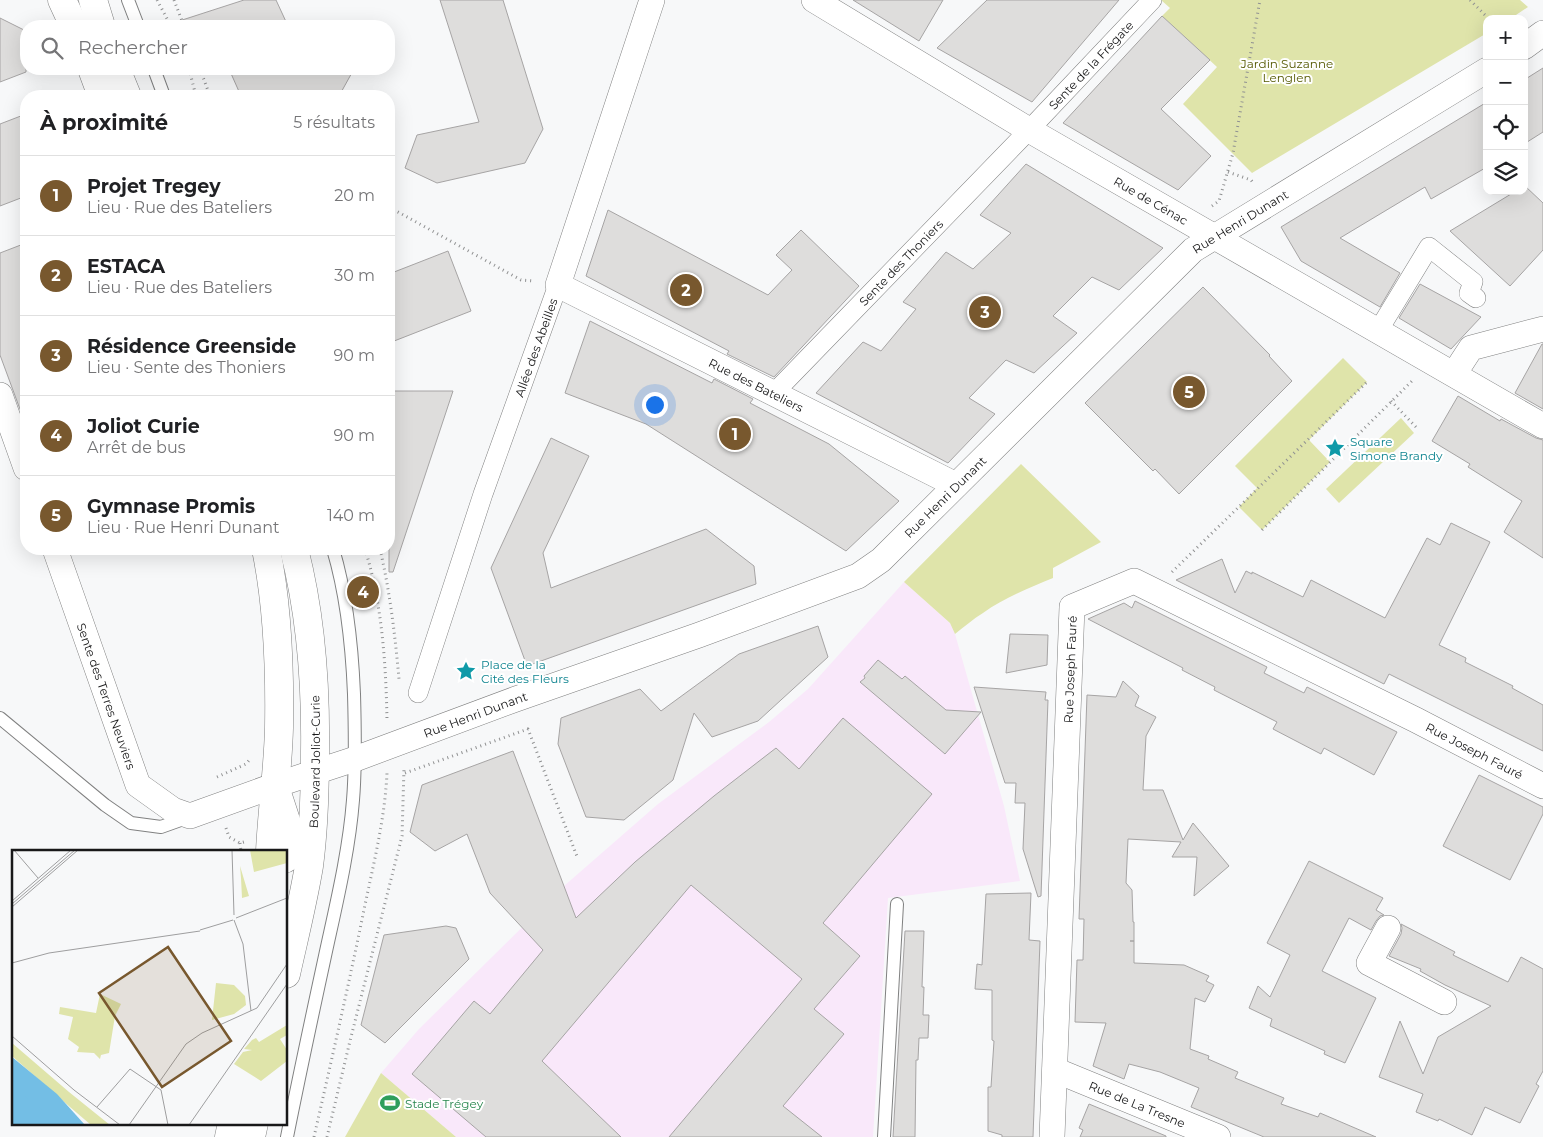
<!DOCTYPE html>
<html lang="fr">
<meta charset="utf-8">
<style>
:root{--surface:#fff;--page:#f6f6f6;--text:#202124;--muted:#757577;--line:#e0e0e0;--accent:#78582e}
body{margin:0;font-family:Montserrat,sans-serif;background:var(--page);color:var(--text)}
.controls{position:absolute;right:15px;top:15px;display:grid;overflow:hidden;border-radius:10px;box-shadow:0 5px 20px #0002}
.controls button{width:45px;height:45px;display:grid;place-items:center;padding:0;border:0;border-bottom:1px solid var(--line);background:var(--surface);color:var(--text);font:25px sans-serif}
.you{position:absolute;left:654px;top:404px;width:18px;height:18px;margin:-12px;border:4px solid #fff;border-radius:50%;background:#1a73e8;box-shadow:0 0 0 8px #1a73e833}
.badge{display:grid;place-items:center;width:32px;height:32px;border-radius:50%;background:var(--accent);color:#fff;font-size:16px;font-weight:700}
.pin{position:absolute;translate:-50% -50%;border:2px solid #fff;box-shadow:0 1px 5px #0006}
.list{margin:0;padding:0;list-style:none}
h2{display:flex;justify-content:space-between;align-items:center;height:65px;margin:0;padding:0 20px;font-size:21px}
h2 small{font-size:16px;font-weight:400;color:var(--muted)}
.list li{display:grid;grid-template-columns:32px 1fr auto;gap:15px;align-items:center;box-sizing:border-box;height:80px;padding:0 20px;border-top:1px solid var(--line)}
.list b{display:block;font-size:19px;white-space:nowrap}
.list p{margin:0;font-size:16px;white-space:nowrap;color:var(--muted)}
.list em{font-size:16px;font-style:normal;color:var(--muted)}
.icon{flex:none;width:28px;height:28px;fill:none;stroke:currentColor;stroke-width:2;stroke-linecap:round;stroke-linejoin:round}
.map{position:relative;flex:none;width:1543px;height:1137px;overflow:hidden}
.search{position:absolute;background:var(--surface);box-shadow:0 5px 20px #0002;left:20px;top:20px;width:375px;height:55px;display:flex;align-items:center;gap:12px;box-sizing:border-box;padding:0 18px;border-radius:20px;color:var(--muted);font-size:19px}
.panel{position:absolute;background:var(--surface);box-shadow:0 5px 20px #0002;left:20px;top:90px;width:375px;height:465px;border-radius:20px}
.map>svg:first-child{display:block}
</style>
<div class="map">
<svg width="1543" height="1137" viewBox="0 0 1543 1137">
<rect width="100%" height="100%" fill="#f7f8f9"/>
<path fill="#f9e8fa" d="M904 582 950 623 955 634 1004 806 1020 881 888 898 873 1137H456L381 1073 419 1029 564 886 658 804 769 722 808 689Z"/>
<g fill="#dfe4aa">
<path d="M1161 0H1520L1528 7 1510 19H1487V33L1252 173 1183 104 1217 67 1162 16 1170 8Z"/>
<path d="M1343 358 1367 382 1309 440 1330 462 1262 530 1239 507 1257 488 1235 466Z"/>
<path d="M1401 418 1414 433 1339 503 1326 489Z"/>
<path d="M1021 464 1101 542 1053 568V578C1029 588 1004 598 983 613 973 619 964 627 955 634L950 623 904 582Z"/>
<path d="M381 1073 456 1137H345Z"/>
</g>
<g fill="#dedddc" stroke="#a6a4a4">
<path d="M244 0H276L288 26H177L176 22Z"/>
<path d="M440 0H503L543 129 525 163 437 183 405 168 417 135 479 122Z"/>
<path d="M853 0H943L919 41Z"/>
<path d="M987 0H1119L1032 102 937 48Z"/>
<path d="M1162 16 1210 60 1161 109 1211 156 1178 190 1063 123Z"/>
<path d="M0 18 26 31V72L0 82Z"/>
<path d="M1543 68V132L1524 144V80Z"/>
<path d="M229 69H354L339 96H241Z"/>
<path d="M1487 102V167L1431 199 1425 187 1340 238 1400 273 1380 307 1301 261 1281 227Z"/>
<path d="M26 114V196L0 206V124Z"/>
<path d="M1026 164 1163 248 1119 290 1092 277 1053 316 1077 333 1034 373 1006 360 969 398 995 414 948 463 816 393 863 342 881 351 916 309 903 302 946 252 973 269 1011 233 980 215Z"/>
<path d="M1525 186 1543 203V250L1510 286 1450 231 1516 191H1524Z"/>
<path d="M608 210 768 295 792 270 776 255 801 230 859 286 774 377 727 354 729 351 586 276Z"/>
<path d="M26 243V306L21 308 26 324V420H24L0 355V253Z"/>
<path d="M448 251 471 311 389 343V274Z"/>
<path d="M1420 284 1481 317 1451 349 1399 318Z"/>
<path d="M1203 287 1270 355 1269 356 1292 381 1179 494 1155 469 1153 471 1085 403Z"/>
<path d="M590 321 712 383 714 379 753 399 750 403 829 444 899 501 846 551 646 424 565 393Z"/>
<path d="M1542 344H1543V409L1515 393Z"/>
<path d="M389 391H453L393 572H389Z"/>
<path d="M1458 396 1500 421 1501 419 1536 438 1543 440V558L1504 532 1522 501 1468 467 1470 464 1432 441Z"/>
<path d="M551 438 589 456 543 553 551 588 706 529 754 566 756 584 527 666 491 568Z"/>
<path d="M1451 523 1490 542 1439 645 1466 658 1465 662 1513 686 1512 688 1543 705V751L1389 674 1384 684 1176 580 1222 559 1235 593 1246 571 1252 574V572L1303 597 1311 580 1385 618 1427 538 1440 545Z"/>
<path d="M1135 601 1267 667 1264 673 1304 693 1307 687 1397 732 1374 775 1324 748 1321 754 1273 729 1277 722 1214 690 1215 687 1182 670 1183 668 1088 619 1124 603 1132 608Z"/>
<path d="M818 626 828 657 758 721 712 737 694 713 673 780 624 820 586 817 558 744 561 718 640 689 661 711 739 654Z"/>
<path d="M1010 634 1048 635 1047 665 1006 673Z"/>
<path d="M878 660 902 679 905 676 946 710 981 712 945 754 860 682 865 678 864 676Z"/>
<path d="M1123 681 1139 696 1135 706 1156 717 1146 736 1143 790H1163L1183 840 1193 823 1229 866 1194 896 1197 857H1172L1181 842 1128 839 1126 883 1132 890 1133 922H1134V941H1130H1134V963L1184 965 1209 976 1206 981 1214 985 1205 1002 1195 998 1190 1049 1209 1056 1208 1059 1238 1072 1235 1078 1284 1098 1281 1104 1318 1117 1320 1113 1376 1137H1264L1191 1107 1199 1088 1160 1072 1129 1064 1124 1079 1093 1066 1106 1023 1075 1022 1077 960H1083L1084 919H1079L1087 695 1116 697Z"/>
<path d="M974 687 1046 692 1045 700H1048L1041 896 1038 897 1023 849 1025 803H1015L1016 783H1005Z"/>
<path d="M843 718 932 794 823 923 860 956 814 1009 844 1034 783 1106 822 1137H669L802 979 691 885 542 1061 621 1137H486L412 1074 474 1001 490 1014 543 950 490 893 467 834 435 851 410 832 422 785 513 751 576 918 635 862 714 796 776 748 799 769Z"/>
<path d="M1479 775 1543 807V814L1510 880 1443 846Z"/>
<path d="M1309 861 1383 898 1376 910 1384 915 1380 916 1376 921 1371 930 1349 918 1322 971 1376 998 1345 1063 1324 1054 1325 1051 1270 1026 1272 1019 1249 1008 1258 986 1270 997 1290 955 1267 943Z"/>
<path d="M1031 893 1029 940 1040 941 1033 1137H1002V1135L988 1131V1087H991L994 1041 992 1040V990L975 989 977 964 982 965 986 894Z"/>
<path d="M1401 924 1455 952 1453 955 1508 982 1521 957 1543 969V1071L1536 1084 1539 1086 1520 1123 1485 1107 1472 1135 1439 1119 1438 1121 1416 1112 1423 1094 1379 1077 1400 1021 1423 1074 1438 1037 1491 1006 1445 985 1420 971 1421 969 1389 956 1401 934 1402 928Z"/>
<path d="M446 926 456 928 469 959 385 1043 361 1025 384 935Z"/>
<path d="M905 931H924L922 987H924L923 1015H929L928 1038H919L918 1060H916L915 1137H893Z"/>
<path d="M1089 1104 1166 1136V1137H1080L1083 1130 1079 1128Z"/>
</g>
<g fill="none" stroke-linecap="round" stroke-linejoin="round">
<defs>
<g id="service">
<path d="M128 0 138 26"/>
<path d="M154 69 164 96"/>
<path d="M0 718 105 805 131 823 161 827 189 817"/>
<path d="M287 1137C299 1077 312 1016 325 956 336 905 349 852 353 800 356 765 355 729 354 694 352 645 347 596 333 549"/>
<path d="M884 1137 897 904"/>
</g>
<g id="pedestrian">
<path d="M1378 331 1429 247 1473 282 1469 293 1476 298"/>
<path id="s1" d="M774 393 1029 130 1152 0"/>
<path id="s2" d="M418 693 483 494 558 285"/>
</g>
<g id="minor">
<path id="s3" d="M652 0 558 285 956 485"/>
<path id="s4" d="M814 0 1029 130 1543 426"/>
<path d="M1524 47 1543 33"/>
<path d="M1454 374 1471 348 1543 329"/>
<path d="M0 395 26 468"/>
<path id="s5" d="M55 549 138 785 173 810 190 816 276 785 355 759 516 699 699 635 858 576 881 560 1193 250 1487 70"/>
<path d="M276 785 289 825 286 860"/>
<path d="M1388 928 1369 963 1444 1002"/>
<path id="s6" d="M1055 1070 1218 1137"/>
<path id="s7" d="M1052 1137 1072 607 1134 581 1416 720 1543 786"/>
</g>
<g id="primary">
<path d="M62 0 74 26"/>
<path d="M93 0 101 26"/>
<path d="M92 69 102 96"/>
<path d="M116 69 127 96"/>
<path d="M266 549C278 607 280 669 279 728 278 769 272 810 270 851"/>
<path id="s8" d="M286 974C294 938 303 902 309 866 314 828 315 790 315 752 316 684 311 615 294 549"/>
<path d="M229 1137 232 1123"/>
<path d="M251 1137 254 1123"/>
</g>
</defs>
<use href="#service" stroke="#808181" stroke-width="14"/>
<use href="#pedestrian" stroke="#808181" stroke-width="20"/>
<use href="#minor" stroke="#808181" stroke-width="26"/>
<use href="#primary" stroke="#808181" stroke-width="29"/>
<g stroke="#909192" stroke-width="3" stroke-dasharray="1 4" stroke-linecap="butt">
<path d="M157 0 171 26"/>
<path d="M174 0 184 26"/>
<path d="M1470 0 1489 19"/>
<path d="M189 69 196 96"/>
<path d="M200 69 210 96"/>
<path d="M1228 172 1251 180 1254 184"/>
<path d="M1212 206 1219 201 1233 153 1260 0"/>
<path d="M389 207 521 280 534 281"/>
<path d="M1391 401 1416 427"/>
<path d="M1262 530 1413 380"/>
<path d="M365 549C382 603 386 664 387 721"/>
<path d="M380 549C390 592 395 635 399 679"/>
<path d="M1172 572 1367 382"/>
<path d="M405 773 528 729 578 859"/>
<path d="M217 777 246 764 251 758"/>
<path d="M226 828 229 837 240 843 244 842"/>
<path d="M240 843 241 851"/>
<path d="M314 1137C332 1058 350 979 366 900 375 858 385 816 387 773"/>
<path d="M327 1137 350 1041 402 836 404 768"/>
</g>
<use href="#service" stroke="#fff" stroke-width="12"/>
<use href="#pedestrian" stroke="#fff" stroke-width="19"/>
<use href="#minor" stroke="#fff" stroke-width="25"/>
<use href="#primary" stroke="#fff" stroke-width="28"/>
</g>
<defs>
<symbol id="sight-bare" viewBox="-9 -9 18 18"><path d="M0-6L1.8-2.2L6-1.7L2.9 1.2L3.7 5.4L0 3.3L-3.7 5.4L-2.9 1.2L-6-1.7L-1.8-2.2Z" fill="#0f9aa8" stroke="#fff" stroke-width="2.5" paint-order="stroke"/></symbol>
<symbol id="stadium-bare" viewBox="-9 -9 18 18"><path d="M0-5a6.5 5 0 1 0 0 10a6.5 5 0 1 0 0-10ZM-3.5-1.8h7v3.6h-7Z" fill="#2e9e5b" stroke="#fff" stroke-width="2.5" paint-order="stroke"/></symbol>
</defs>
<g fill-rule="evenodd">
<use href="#sight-bare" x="1321" y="434" width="28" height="28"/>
<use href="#sight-bare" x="452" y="657" width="28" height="28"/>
<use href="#stadium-bare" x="376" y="1089" width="28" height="28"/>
</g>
<g text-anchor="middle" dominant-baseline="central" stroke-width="4" stroke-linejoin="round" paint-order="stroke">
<g font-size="12" fill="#555901" stroke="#fff">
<text x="1287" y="63">Jardin Suzanne<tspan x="1287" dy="14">Lenglen</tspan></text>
</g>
<g font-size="12" fill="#181819" stroke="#fff">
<text stroke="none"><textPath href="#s1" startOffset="456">Sente de la Frégate</textPath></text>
<text stroke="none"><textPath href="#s4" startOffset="392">Rue de Cénac</textPath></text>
<text stroke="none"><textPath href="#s5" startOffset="1544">Rue Henri Dunant</textPath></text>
<text stroke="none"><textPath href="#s1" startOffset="182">Sente des Thoniers</textPath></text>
<text stroke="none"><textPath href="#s2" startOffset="365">Allée des Abeilles</textPath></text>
<text stroke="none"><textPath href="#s3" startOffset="522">Rue des Bateliers</textPath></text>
<text stroke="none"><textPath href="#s5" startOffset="1139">Rue Henri Dunant</textPath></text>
<text stroke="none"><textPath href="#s7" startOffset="468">Rue Joseph Fauré</textPath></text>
<text stroke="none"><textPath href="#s5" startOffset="156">Sente des Terres Neuviers</textPath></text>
<text stroke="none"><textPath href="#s5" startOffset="614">Rue Henri Dunant</textPath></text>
<text stroke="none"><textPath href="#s7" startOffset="978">Rue Joseph Fauré</textPath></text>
<text stroke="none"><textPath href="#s8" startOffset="215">Boulevard Joliot-Curie</textPath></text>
<text stroke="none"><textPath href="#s6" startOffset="89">Rue de La Tresne</textPath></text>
</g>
<g font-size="12" fill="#0d838f" stroke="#fff" text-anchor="start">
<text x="1350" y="441">Square<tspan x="1350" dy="14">Simone Brandy</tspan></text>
<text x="481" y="664">Place de la<tspan x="481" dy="14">Cité des Fleurs</tspan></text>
</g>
<g font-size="12" fill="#27864d" stroke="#fff" text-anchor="start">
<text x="405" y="1103">Stade Trégey</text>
</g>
</g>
<g transform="translate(12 850)">
<rect width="275" height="275" fill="#f7f8f9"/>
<path d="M238 0H275V13L242 22ZM228 16 237 46 230 48 229 28ZM204 133 222 135 233 146 234 155 222 164 200 170ZM88 144 109 154 103 166 97 203 89 205 88 209 82 203 65 202 67 197 56 189 61 167 47 164 48 157 84 163ZM275 175V185L268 189 275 200V211L249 231 222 214 231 202 240 200 232 199 240 190 244 188 247 192ZM0 193 57 242 98 275H79L58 257 0 206Z" fill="#dfe4aa"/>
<path d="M0 207 45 244 73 275H0Z" fill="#73bee5"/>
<path fill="none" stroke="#73bee5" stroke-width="2.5" d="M0 231 43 275"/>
<path fill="none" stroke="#9e9e9f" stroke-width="1" d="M2 0 26 28M220 0 222 65M0 51 59 0M0 54 63 0M0 57 66 0M224 68 275 48M222 70 231 94 239 161M188 80 221 70M0 113 37 103 188 81M0 186 62 240 108 275M85 257 118 219 149 240 156 275M117 275 174 194 190 183 245 158 275 114M177 275 275 134"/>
<path fill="#78582e" fill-opacity="0.15" stroke="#78582e" stroke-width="2.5" d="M156 97 219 191 150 237 87 143Z"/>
<rect width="275" height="275" fill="none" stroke="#181819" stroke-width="2.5"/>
</g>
</svg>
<div class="controls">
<button>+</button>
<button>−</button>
<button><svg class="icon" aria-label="locate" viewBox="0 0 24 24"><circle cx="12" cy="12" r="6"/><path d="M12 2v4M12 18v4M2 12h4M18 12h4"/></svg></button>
<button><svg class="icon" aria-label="layers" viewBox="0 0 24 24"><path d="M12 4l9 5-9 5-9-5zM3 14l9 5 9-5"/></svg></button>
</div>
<div class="you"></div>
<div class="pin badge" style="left:735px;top:434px">1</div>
<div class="pin badge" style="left:686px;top:290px">2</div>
<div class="pin badge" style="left:985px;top:312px">3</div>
<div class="pin badge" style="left:363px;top:592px">4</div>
<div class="pin badge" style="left:1189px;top:392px">5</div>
<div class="search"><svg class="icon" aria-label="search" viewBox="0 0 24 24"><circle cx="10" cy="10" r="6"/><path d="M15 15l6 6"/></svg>Rechercher</div>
<section class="panel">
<h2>À proximité<small>5 résultats</small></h2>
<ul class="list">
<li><span class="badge">1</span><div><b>Projet Tregey</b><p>Lieu · Rue des Bateliers</p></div><em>20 m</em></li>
<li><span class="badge">2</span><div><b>ESTACA</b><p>Lieu · Rue des Bateliers</p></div><em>30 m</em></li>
<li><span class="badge">3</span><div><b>Résidence Greenside</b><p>Lieu · Sente des Thoniers</p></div><em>90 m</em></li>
<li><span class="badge">4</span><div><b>Joliot Curie</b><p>Arrêt de bus</p></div><em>90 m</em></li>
<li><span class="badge">5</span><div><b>Gymnase Promis</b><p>Lieu · Rue Henri Dunant</p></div><em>140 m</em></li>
</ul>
</section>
</div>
